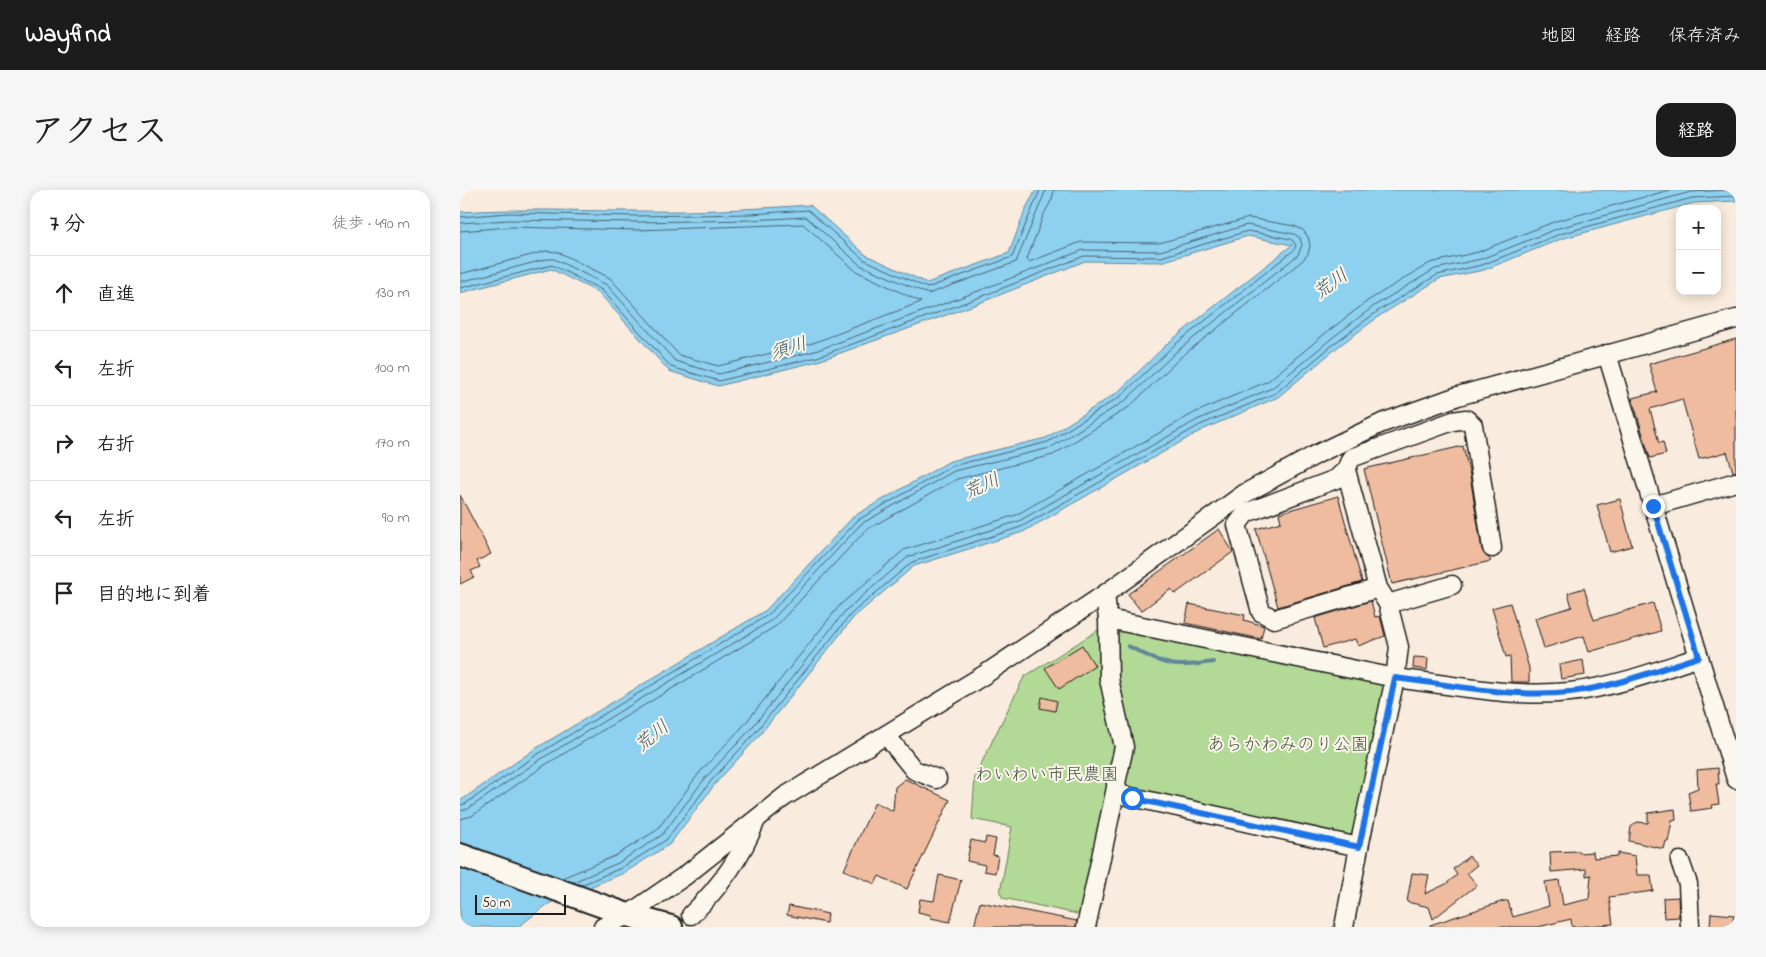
<!DOCTYPE html>
<html lang="ja">
<head>
<meta charset="utf-8">
<style>
	body { margin:0; font-family:"Indie Flower","Klee One",sans-serif; background:#f6f6f6; color:#222 }
	.controls { position:absolute; right:15px; top:15px; display:grid; overflow:hidden; border-radius:10px; box-shadow:0 2px 12px #0003 }
	.controls button { width:45px; height:45px; display:grid; place-items:center; padding:0; border:0; border-bottom:1px solid #e0e0e0; background:#fff; color:#222; font:25px sans-serif }
	.scale { position:absolute; left:15px; bottom:12px; width:91px; box-sizing:border-box; padding-left:5px; border:2px solid #1c1c1c; border-top:0; font-size:14px; line-height:18px; white-space:nowrap; color:#1c1c1c; -webkit-text-stroke:4px #fbf7ec; paint-order:stroke }
	.stop { position:absolute; width:15px; height:15px; margin:-11px; border:4px solid #1a73e8; border-radius:50%; background:#fff }
	.stop.end { background:#1a73e8; border-color:#fff; box-shadow:0 1px 5px #0008 }
	.list { margin:0; padding:0; list-style:none }
	h2 { display:flex; justify-content:space-between; align-items:center; height:65px; margin:0; padding:0 20px; font-size:21px }
	h2 small { font-size:16px; font-weight:400; color:#767676 }
	.list li { display:grid; grid-template-columns:32px 1fr auto; gap:15px; align-items:center; box-sizing:border-box; height:75px; padding:0 20px; border-top:1px solid #e0e0e0 }
	.list b { display:block; font-size:19px; white-space:nowrap }
	.list em { font-size:16px; font-style:normal; color:#767676 }
	.icon { flex:none; width:28px; height:28px; fill:none; stroke:currentColor; stroke-width:2; stroke-linecap:round; stroke-linejoin:round }
	.map { position:relative; flex:none; width:1276px; height:737px; overflow:hidden; border-radius:15px }
	header { display:flex; align-items:center; gap:30px; box-sizing:border-box; height:70px; padding:0 25px; background:#1c1c1c; color:#fff }
	header strong { font-size:24px }
	nav { display:flex; gap:28px; margin-inline-start:auto; font-size:18px }
	.intro { display:flex; align-items:center; justify-content:space-between; box-sizing:border-box; height:120px; padding:0 30px }
	h1 { margin:0; font-size:35px }
	.button { padding:12px 22px; border-radius:15px; background:#1c1c1c; color:#fff; font-size:18px; font-weight:700 }
	main { display:flex; gap:30px; padding:0 30px }
	aside { flex:1; background:#fff; border-radius:15px; box-shadow:0 2px 12px #0003 }
	.map>svg:first-child { display:block }
	.green { fill:#b2d995; stroke:#677a58 }
	.water { fill:#8ed0f0; stroke:#60889b }
	.lines { fill:none; stroke-linecap:round; stroke-linejoin:round }
	.shore { stroke:#4a6471; stroke-width:1 }
	.stream { stroke:#60889b; stroke-width:4 }
	.building { fill:#efbca0; stroke:#1c1c1c }
	.minor-casing { stroke:#1c1c1c; stroke-width:21 }
	.major-casing { stroke:#1c1c1c; stroke-width:26 }
	.minor { stroke:#fbf7ec; stroke-width:18 }
	.major { stroke:#fbf7ec; stroke-width:22 }
	.route { stroke:#1a73e8; stroke-width:6 }
	.labels { text-anchor:middle; stroke-width:4; stroke-linejoin:round; paint-order:stroke }
	.park-label { font-size:18px; fill:#495540; stroke:#fbf7ec }
	.water-label { font-size:19px; font-style:italic; fill:#445b66; stroke:#fbf7ec }
</style>
</head>
<body>
<header>
<strong>Wayfind</strong>
<nav><a>地図</a><a>経路</a><a>保存済み</a></nav>
</header>
<div class="intro"><h1>アクセス</h1><a class="button">経路</a></div>
<main>
<aside>
<h2>7 分<small>徒歩 · 490 m</small></h2>
<ul class="list">
<li><svg class="icon" aria-label="ahead" viewBox="0 0 24 24"><path d="M12 20V5M6 11l6-6 6 6"/></svg><div><b>直進</b></div><em>130 m</em></li>
<li><svg class="icon" aria-label="left" viewBox="0 0 24 24"><path d="M17 20v-9H6M10 6l-5 5 5 5"/></svg><div><b>左折</b></div><em>100 m</em></li>
<li><svg class="icon" aria-label="right" viewBox="0 0 24 24"><path d="M7 20v-9h11M14 6l5 5-5 5"/></svg><div><b>右折</b></div><em>170 m</em></li>
<li><svg class="icon" aria-label="left" viewBox="0 0 24 24"><path d="M17 20v-9H6M10 6l-5 5 5 5"/></svg><div><b>左折</b></div><em>90 m</em></li>
<li><svg class="icon" aria-label="arrive" viewBox="0 0 24 24"><path d="M6 21V4h12l-3 4 3 4H6"/></svg><div><b>目的地に到着</b></div></li>
</ul>
</aside>
<div class="map">
<svg width="1276" height="737" viewBox="0 0 1276 737">
	<rect width="100%" height="100%" fill="#f9ebdd"/>
	<filter id="ink" filterUnits="userSpaceOnUse"><feTurbulence type="fractalNoise" baseFrequency=".02" numOctaves="2"/><feDisplacementMap in="SourceGraphic" scale="10" xChannelSelector="R" yChannelSelector="G"/><feConvolveMatrix kernelMatrix="1 2 1 2 8 2 1 2 1" color-interpolation-filters="sRGB"/></filter>
	<g filter="url(#ink)">
		<g class="green">
			<path d="M 651,433 L 932,490 L 897,653 L 661,601 Z"/>
			<path d="M 640,439 L 659,556 L 622,725 L 543,708 L 540,703 L 552,637 L 512,629 L 515,586 L 564,487 Z"/>
		</g>
		<path class="water" d="M 576,0 L 1276,0 L 1276,11 L 1234,13 L 1101,49 L 1024,80 L 979,89 L 921,125 L 879,156 L 818,207 L 742,240 L 563,342 L 454,376 L 394,427 L 298,547 L 255,594 L 210,654 L 164,683 L 88,714 L 58,737 L 0,737 L 0,611 L 75,559 L 306,420 L 394,326 L 490,271 L 586,248 L 658,202 L 708,153 L 832,55 L 788,46 L 701,72 L 625,71 L 517,114 L 358,171 L 258,196 L 209,181 L 139,103 L 91,79 L 0,103 L 0,22 C 59,18 116,21 175,21 C 234,22 292,19 350,15 L 406,65 L 467,93 L 549,63 L 566,18 Z"/>
		<g class="lines">
			<g class="shore">
				<path d="M 0,27 L 48,23 L 176,26 L 291,24 L 348,20 L 403,69 L 467,98 L 552,67 L 580,0"/>
				<path d="M 0,33 L 49,30 L 177,32 L 291,30 L 346,27 L 400,75 L 468,104 L 556,72 L 586,0"/>
				<path d="M 0,41 L 49,37 L 177,40 L 343,34 L 396,81 L 461,112 L 353,153 L 258,176 L 219,165 L 150,88 L 98,62 L 86,61 L 0,84"/>
				<path d="M 0,92 L 87,69 L 94,69 L 147,95 L 215,171 L 259,184 L 355,161 L 513,103 L 623,60 L 700,61 L 787,35 L 834,44 L 840,48 L 842,55 L 838,65 L 716,162 L 665,211 L 590,258 L 494,281 L 401,334 L 312,430 L 81,569 L 8,619 L 0,621"/>
				<path d="M 0,98 L 92,75 L 142,100 L 211,177 L 259,191 L 357,167 L 515,109 L 624,66 L 701,67 L 788,41 L 831,49 L 836,55 L 834,60 L 712,157 L 661,206 L 588,252 L 492,276 L 398,330 L 308,425 L 78,564 L 5,614 L 0,615"/>
				<path d="M 0,629 L 12,626 L 85,575 L 316,436 L 406,340 L 497,289 L 593,265 L 669,217 L 721,167 L 842,71 L 848,64 L 850,56 L 848,47 L 843,40 L 834,36 L 789,28 L 699,53 L 621,52 L 569,72 L 567,69 L 583,26 L 592,9 L 594,0"/>
				<path d="M 102,688 L 155,666 L 197,640 L 240,582 L 284,535 L 380,415 L 444,360 L 556,325 L 734,223 L 808,191 L 867,142 L 909,110 L 970,73 L 1018,62 L 1096,31 L 1210,0"/>
				<path d="M 113,692 L 158,673 L 202,645 L 246,587 L 290,540 L 386,420 L 448,367 L 559,331 L 737,230 L 812,198 L 872,148 L 914,116 L 975,79 L 1021,69 L 1099,38 L 1231,2 L 1268,0"/>
				<path d="M 121,695 L 161,678 L 206,650 L 251,591 L 294,544 L 391,424 L 452,372 L 561,337 L 740,235 L 816,203 L 876,152 L 918,121 L 977,85 L 1022,75 L 1100,44 L 1232,8 L 1276,6"/>
			</g>
			<path class="stream" d="M 668,456 C 706,475 709,479 753,472"/>
		</g>
		<g class="building">
			<path d="M 1276,149 L 1276,282 L 1273,282 L 1267,262 L 1239,269 L 1222,209 L 1190,219 L 1199,253 L 1203,252 L 1206,264 L 1190,268 L 1172,208 L 1197,202 L 1189,174 Z"/>
			<path d="M 1003,256 L 1010,286 L 1022,360 L 1031,371 L 932,394 L 904,279 Z"/>
			<path d="M 0,305 L 31,364 L 17,371 L 20,377 L 11,381 L 14,387 L 0,394 Z"/>
			<path d="M 878,306 L 902,392 L 818,417 L 796,339 L 821,332 L 819,323 Z"/>
			<path d="M 1160,309 L 1172,356 L 1150,362 L 1137,315 Z"/>
			<path d="M 759,339 L 773,362 L 715,404 L 711,399 L 681,421 L 668,404 Z"/>
			<path d="M 1124,398 L 1134,430 L 1193,413 L 1201,441 L 1129,462 L 1124,446 L 1084,458 L 1075,428 L 1112,417 L 1108,403 Z"/>
			<path d="M 911,411 L 915,427 L 920,426 L 925,446 L 898,456 L 895,449 L 863,458 L 855,428 Z"/>
			<path d="M 1050,413 L 1069,478 L 1069,492 L 1051,492 L 1050,466 L 1046,467 L 1032,418 Z"/>
			<path d="M 729,414 L 785,425 L 784,430 L 804,436 L 801,449 L 725,433 Z"/>
			<path d="M 622,455 L 635,476 L 599,499 L 585,478 Z"/>
			<path d="M 954,467 L 968,468 L 967,480 L 953,478 Z"/>
			<path d="M 1123,470 L 1125,485 L 1101,489 L 1099,475 Z"/>
			<path d="M 582,507 L 597,511 L 595,521 L 580,518 Z"/>
			<path d="M 1258,578 L 1259,594 L 1256,594 L 1259,614 L 1252,615 L 1253,618 L 1231,621 L 1228,602 L 1238,598 L 1237,580 Z"/>
			<path d="M 445,589 L 490,610 L 447,699 L 419,686 L 415,694 L 384,680 L 415,612 L 433,621 L 435,597 Z"/>
			<path d="M 1215,619 L 1216,630 L 1212,631 L 1208,652 L 1206,651 L 1204,659 L 1169,651 L 1171,637 L 1177,632 L 1188,633 L 1188,623 Z"/>
			<path d="M 526,647 L 536,649 L 533,665 L 538,666 L 535,683 L 524,681 L 525,675 L 507,671 L 511,650 L 525,653 Z"/>
			<path d="M 1119,661 L 1119,663 L 1133,662 L 1134,668 L 1158,666 L 1158,663 L 1175,666 L 1177,685 L 1191,685 L 1193,701 L 1149,707 L 1153,734 L 1112,737 L 1111,729 L 1078,737 L 970,737 L 970,735 L 1044,711 L 1048,711 L 1053,727 L 1089,716 L 1085,692 L 1099,690 L 1103,715 L 1129,709 L 1131,685 L 1126,686 L 1126,679 L 1091,682 L 1090,662 Z"/>
			<path d="M 1009,666 L 1017,675 L 1007,683 L 1017,695 L 973,729 L 969,717 L 947,712 L 952,683 L 969,685 L 965,704 L 986,694 L 997,685 L 993,679 Z"/>
			<path d="M 479,685 L 501,690 L 490,732 L 471,728 L 471,725 L 458,722 L 460,709 L 474,711 Z"/>
			<path d="M 1218,707 L 1219,727 L 1204,728 L 1203,708 Z"/>
			<path d="M 520,712 L 617,731 L 616,737 L 514,737 Z"/>
			<path d="M 329,716 L 368,724 L 366,733 L 327,725 Z"/>
			<path d="M 1251,723 L 1274,725 L 1272,737 L 1250,737 Z"/>
		</g>
		<g class="lines">
			<g class="minor-casing">
				<g id="minor">
					<path d="M 1147,164 L 1276,589"/>
					<path d="M 886,280 L 918,398 L 928,414 L 939,457 L 935,488 C 993,495 1052,508 1110,502 C 1155,497 1197,481 1239,467"/>
					<path d="M 1193,316 L 1276,292"/>
					<path d="M 918,398 L 814,429 L 801,422 L 777,335 L 786,323 L 876,289 L 886,280 L 891,268 L 993,231 L 1006,229 L 1013,235 L 1032,358"/>
					<path d="M 645,404 L 648,429 L 935,488 L 899,657 L 884,737"/>
					<path d="M 928,414 L 992,395"/>
					<path d="M 648,429 L 649,489 L 664,557 L 656,593 L 658,604 L 899,657"/>
					<path d="M 426,545 L 454,580 L 477,589"/>
					<path d="M 1220,671 L 1228,694 L 1230,737"/>
					<path d="M 231,725 C 259,698 282,666 296,630"/>
					<path d="M 143,737 L 168,725 L 226,685 L 324,607 L 524,485 L 645,404 L 784,304 L 857,264 L 922,233 L 998,206 L 1276,129"/>
					<path d="M 626,737 L 656,598"/>
				</g>
			</g>
			<g class="major-casing">
				<path id="major" d="M 0,665 L 168,725 L 211,737"/>
			</g>
			<use href="#minor" class="minor"/>
			<use href="#major" class="major"/>
		</g>
	</g>
	<g class="lines" filter="url(#ink)">
		<path class="route" d="M 672,608 L 899,657 L 935,488 C 993,495 1052,508 1110,502 C 1154,497 1197,480 1239,467 L 1193,316"/>
	</g>
	<g class="labels">
		<g class="park-label">
			<text x="828" y="560">あらかわみのり公園</text>
			<text x="587" y="590">わいわい市民農園</text>
		</g>
		<g class="water-label">
			<text transform="translate(870 93) rotate(-36)" y="7">荒川</text>
			<text transform="translate(328 157) rotate(-17)" y="7">須川</text>
			<text transform="translate(521 295) rotate(-24)" y="7">荒川</text>
			<text transform="translate(191 545) rotate(-39)" y="7">荒川</text>
		</g>
	</g>
</svg>
<div class="controls">
<button>+</button>
<button>−</button>
</div>
<div class="scale">50 m</div>
<div class="stop" style="left:672px;top:608px"></div>
<div class="stop end" style="left:1193px;top:316px"></div>
</div>
</main>
</body>
</html>
